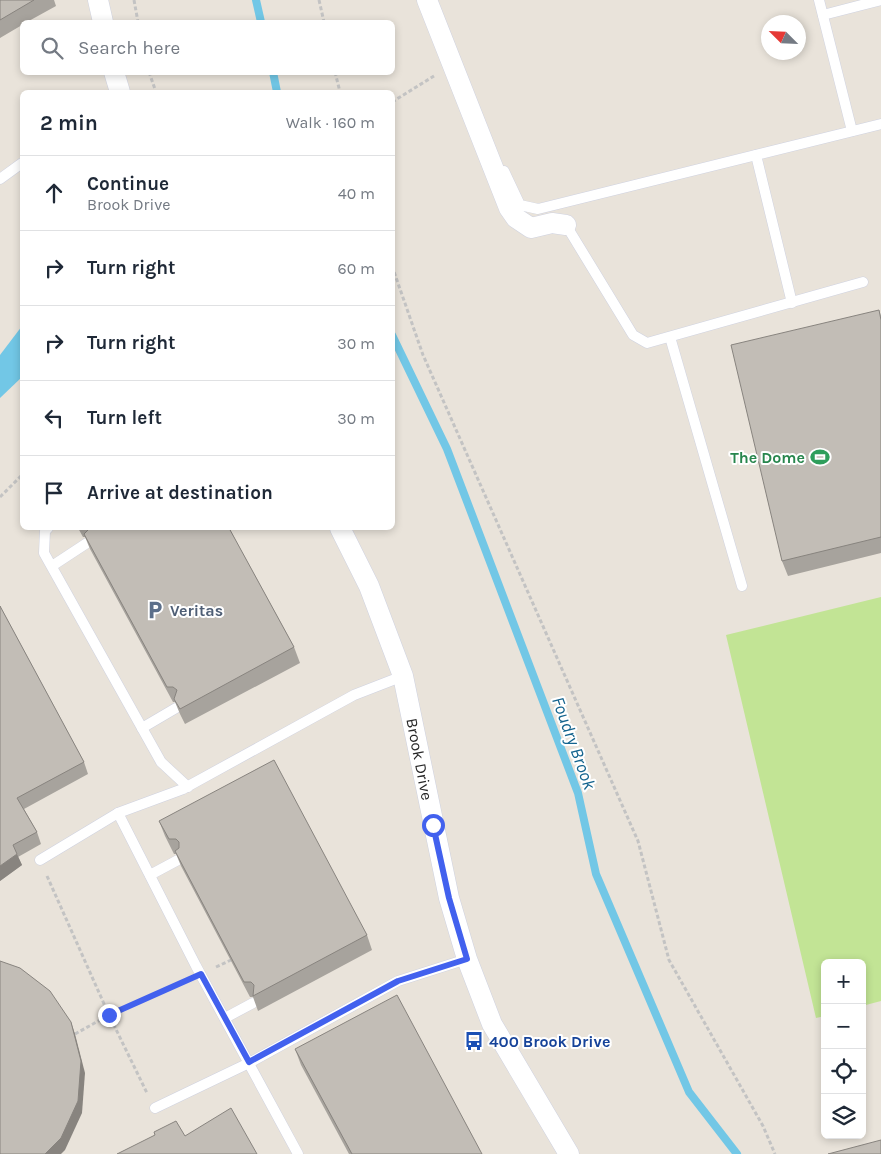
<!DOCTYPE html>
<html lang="en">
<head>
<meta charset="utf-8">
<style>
	body { margin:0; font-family:Karla,sans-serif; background:#f6f6f7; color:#1f2937 }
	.controls { position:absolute; right:15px; bottom:15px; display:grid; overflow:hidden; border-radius:8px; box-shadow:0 2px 8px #0003 }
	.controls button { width:45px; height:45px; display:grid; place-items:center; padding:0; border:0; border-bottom:1px solid #e0e1e3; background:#fff; color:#1f2937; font:25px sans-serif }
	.compass { position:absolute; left:761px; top:15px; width:45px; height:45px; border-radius:50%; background:#fff; box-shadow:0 2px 8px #0003; rotate:294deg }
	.stop { position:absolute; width:15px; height:15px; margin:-11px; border:4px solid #4261ee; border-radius:50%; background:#fff }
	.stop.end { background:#4261ee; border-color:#fff; box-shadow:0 1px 5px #0008 }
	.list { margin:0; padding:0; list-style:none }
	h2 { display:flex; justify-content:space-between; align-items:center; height:65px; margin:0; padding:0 20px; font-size:21px }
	h2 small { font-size:16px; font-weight:400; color:#747a83 }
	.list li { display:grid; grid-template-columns:32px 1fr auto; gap:15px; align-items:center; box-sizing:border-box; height:75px; padding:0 20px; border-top:1px solid #e0e1e3 }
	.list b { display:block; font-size:19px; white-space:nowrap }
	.list p { margin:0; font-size:16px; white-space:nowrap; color:#747a83 }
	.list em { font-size:16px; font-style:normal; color:#747a83 }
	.icon { flex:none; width:28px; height:28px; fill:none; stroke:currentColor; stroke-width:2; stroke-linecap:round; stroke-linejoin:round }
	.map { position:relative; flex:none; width:881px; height:1154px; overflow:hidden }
	.search { position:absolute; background:#fff; box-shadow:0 2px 8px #0003; left:20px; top:20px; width:375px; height:55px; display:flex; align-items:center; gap:12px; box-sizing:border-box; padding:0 18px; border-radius:8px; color:#747a83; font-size:19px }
	.panel { position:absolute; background:#fff; box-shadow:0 2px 8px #0003; left:20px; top:90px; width:375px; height:440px; border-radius:8px }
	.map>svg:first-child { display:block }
	.pitch { fill:#c2e495 }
	.water { fill:#72c7e6 }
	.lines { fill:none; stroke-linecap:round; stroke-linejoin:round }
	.stream { stroke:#72c7e6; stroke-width:8 }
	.lane-casing { stroke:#cfd2e0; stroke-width:11 }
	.street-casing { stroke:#cfd2e0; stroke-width:21 }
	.path { stroke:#c3c3c3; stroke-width:3; stroke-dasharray:4 2.5; stroke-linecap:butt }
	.lane { stroke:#fff; stroke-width:10 }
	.street { stroke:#fff; stroke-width:20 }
	.wall { fill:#a7a39d }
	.shaded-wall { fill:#88847f }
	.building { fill:#c2bdb6; stroke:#88847f }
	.route { stroke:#4261ee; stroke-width:6 }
	.labels { text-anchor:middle; stroke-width:4; stroke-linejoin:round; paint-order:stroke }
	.leisure-label { font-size:16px; font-weight:bold; fill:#27864d; stroke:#fff; text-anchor:end }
	.service-label { font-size:16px; font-weight:bold; fill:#4e5e75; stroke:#fff; text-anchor:start }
	.street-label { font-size:16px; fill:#282828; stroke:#fff }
	.transit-label { font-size:16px; font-weight:bold; fill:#164399; stroke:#fff; text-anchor:start }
	.water-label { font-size:18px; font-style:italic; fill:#15648e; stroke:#fff }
</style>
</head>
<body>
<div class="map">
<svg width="881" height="1154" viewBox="0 0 881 1154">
	<rect width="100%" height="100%" fill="#e9e3da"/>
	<path class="pitch" d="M 881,597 L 881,1001 L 862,1006 L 862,963 L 825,963 L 825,1016 L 816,1018 L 726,635 Z"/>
	<path class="water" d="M 22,326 L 22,377 L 0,398 L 0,355 Z"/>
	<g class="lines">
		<g class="stream">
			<path d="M 256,0 L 261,22"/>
			<path d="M 273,72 L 277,92"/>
			<path d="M 392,335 L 447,449 L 578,793 L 596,874 L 689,1092 L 737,1154"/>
		</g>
		<g class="lane-casing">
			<g id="lane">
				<path d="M 819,0 L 852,131"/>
				<path d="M 823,15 L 881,0"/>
				<path d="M 756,155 L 792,303"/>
				<path d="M 504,171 L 520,205 L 538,209 L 881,124"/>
				<path d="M 0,179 L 22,163"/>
				<path d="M 566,225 L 633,335 L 647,343 L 863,282"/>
				<path d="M 670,337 L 742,586"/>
				<path d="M 48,528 L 45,531 L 44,553 L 161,762 L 188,787"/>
				<path d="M 52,566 L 87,543"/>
				<path d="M 142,728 L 176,708"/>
				<path d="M 118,813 L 196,966 L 298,1154"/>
				<path d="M 40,860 L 118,813 L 183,789 L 354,695 L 403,676"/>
				<path d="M 150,875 L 178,860"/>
				<path d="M 225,1018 L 253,1003"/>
				<path d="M 155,1108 L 249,1063 L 398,981 L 467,959"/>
			</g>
		</g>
		<g class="street-casing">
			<g id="street">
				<path d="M 98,0 L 103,22"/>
				<path d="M 427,0 L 509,208 L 516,218 L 531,228 L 552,223 L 566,225"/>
				<path d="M 114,72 L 120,92"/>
				<path d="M 340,528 L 369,586 L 403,676 L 449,898 L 467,959 L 492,1024 L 569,1154"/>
			</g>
		</g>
		<g class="path">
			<path d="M 134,0 L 138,22"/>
			<path d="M 319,0 L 324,22"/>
			<path d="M 149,72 L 156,92"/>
			<path d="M 335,72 L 340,92"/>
			<path d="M 392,102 L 434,76"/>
			<path d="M 392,266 L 423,355 L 638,841 L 669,960 L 763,1126 L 775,1154"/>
			<path d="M 0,497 L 22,475"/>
			<path d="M 47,876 L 109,1015 L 147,1093"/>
			<path d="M 216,967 L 231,960"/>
			<path d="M 75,1034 L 109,1015 L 185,982"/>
		</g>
		<use href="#lane" class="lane"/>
		<use href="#street" class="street"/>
	</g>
	<g class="wall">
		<path d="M 0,0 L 54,0 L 56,6 L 27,22 L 22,22 L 22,25 L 0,38 Z"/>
		<path d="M 879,310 L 881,316 L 881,553 L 788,576 L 782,561 Z"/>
		<path d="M 78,528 L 229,528 L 294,647 L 300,663 L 185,724 L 180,714 L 175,702 L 173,702 L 90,549 L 85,537 L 83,537 Z"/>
		<path d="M 0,606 L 84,762 L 88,774 L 24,809 L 37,832 L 41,844 L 18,857 L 22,865 L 0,881 Z"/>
		<path d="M 159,821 L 367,935 L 372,950 L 258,1011 L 253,997 L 250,997 L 181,866 L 176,854 L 174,854 L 165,836 Z"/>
		<path d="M 295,1049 L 482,1154 L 349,1154 L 301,1065 Z"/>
	</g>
	<g class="shaded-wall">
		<path d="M 17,854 L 22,865 L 0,881 L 0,866 Z"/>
		<path d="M 71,1022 L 75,1034 L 85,1073 L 82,1113 L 65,1150 L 61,1154 L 45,1154 Z"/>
	</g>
	<g class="building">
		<path d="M 0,0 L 34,0 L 0,20 Z"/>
		<path d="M 879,310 L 881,320 L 881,537 L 782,561 L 731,345 Z"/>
		<path d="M 88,528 L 229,528 L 294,647 L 180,709 L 174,699 L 177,690 L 173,687 L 167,687 L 84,534 L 88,530 Z"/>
		<path d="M 0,606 L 84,762 L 17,798 L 37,832 L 13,845 L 17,854 L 0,866 Z"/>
		<path d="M 274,760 L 367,935 L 253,996 L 254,985 L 251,982 L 244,982 L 175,851 L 179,848 L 179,842 L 176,839 L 169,839 L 159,821 Z"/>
		<path d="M 0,961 L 20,968 L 50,991 L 71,1022 L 81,1061 L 78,1101 L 61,1138 L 45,1154 L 0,1154 Z"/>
		<path d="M 397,995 L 482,1154 L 352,1154 L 295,1049 Z"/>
		<path d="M 231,1108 L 257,1154 L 117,1154 L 155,1135 L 154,1132 L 176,1121 L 185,1136 Z"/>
		<path d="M 881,1140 L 881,1154 L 828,1154 Z"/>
	</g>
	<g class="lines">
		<path class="route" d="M 109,1015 L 201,974 L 249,1062 L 398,981 L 467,959 L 449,898 L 433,825"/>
	</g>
	<defs>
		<g id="stadium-bare" transform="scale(1.5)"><path d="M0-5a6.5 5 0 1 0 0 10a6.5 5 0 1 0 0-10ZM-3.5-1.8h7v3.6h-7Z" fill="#2e9e5b" stroke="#fff" stroke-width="2.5" paint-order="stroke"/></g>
		<g id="parking-bare" transform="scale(1.5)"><path d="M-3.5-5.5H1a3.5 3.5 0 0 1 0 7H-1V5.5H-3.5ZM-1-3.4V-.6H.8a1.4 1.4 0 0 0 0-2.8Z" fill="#5c6f8a" stroke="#fff" stroke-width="2.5" paint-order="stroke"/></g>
		<g id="bus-bare" transform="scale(1.5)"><path d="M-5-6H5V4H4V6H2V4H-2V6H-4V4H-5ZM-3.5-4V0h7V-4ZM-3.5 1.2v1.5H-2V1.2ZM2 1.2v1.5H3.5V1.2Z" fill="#1a4fb4" stroke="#fff" stroke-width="2.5" paint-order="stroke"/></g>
	</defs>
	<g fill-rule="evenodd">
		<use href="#stadium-bare" x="820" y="457"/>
		<use href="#parking-bare" x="155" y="610"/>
		<use href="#bus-bare" x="474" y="1041"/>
	</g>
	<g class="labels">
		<g class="leisure-label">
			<text x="805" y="463">The Dome</text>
		</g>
		<g class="service-label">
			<text x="170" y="616">Veritas</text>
		</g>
		<g class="street-label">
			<text transform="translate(420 759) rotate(79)" y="6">Brook Drive</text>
		</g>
		<g class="transit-label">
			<text x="489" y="1047">400 Brook Drive</text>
		</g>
		<g class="water-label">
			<text transform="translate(574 743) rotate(70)" y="6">Foudry Brook</text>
		</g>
	</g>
</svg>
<div class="controls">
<button>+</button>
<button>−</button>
<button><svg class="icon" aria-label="locate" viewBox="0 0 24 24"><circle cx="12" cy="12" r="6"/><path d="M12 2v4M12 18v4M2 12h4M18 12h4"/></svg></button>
<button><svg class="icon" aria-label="layers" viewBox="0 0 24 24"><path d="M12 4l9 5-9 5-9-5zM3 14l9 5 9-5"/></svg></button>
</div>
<svg class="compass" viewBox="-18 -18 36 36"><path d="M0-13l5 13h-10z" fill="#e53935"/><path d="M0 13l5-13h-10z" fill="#747a83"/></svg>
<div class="stop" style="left:433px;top:825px"></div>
<div class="stop end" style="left:109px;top:1015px"></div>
<div class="search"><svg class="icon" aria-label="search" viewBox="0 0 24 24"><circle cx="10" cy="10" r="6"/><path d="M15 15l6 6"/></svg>Search here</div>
<section class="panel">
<h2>2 min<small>Walk · 160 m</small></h2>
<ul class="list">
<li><svg class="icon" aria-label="ahead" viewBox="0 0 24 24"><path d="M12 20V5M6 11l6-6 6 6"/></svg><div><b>Continue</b><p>Brook Drive</p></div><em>40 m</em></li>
<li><svg class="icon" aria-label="right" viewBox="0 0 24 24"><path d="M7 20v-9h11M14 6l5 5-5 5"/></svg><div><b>Turn right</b></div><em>60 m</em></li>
<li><svg class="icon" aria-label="right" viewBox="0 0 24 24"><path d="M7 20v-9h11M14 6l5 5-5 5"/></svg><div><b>Turn right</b></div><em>30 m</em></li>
<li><svg class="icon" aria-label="left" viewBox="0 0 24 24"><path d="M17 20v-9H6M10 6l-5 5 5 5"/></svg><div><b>Turn left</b></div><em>30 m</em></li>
<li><svg class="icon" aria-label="arrive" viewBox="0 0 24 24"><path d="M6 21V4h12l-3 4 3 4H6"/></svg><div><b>Arrive at destination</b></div></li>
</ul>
</section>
</div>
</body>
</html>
